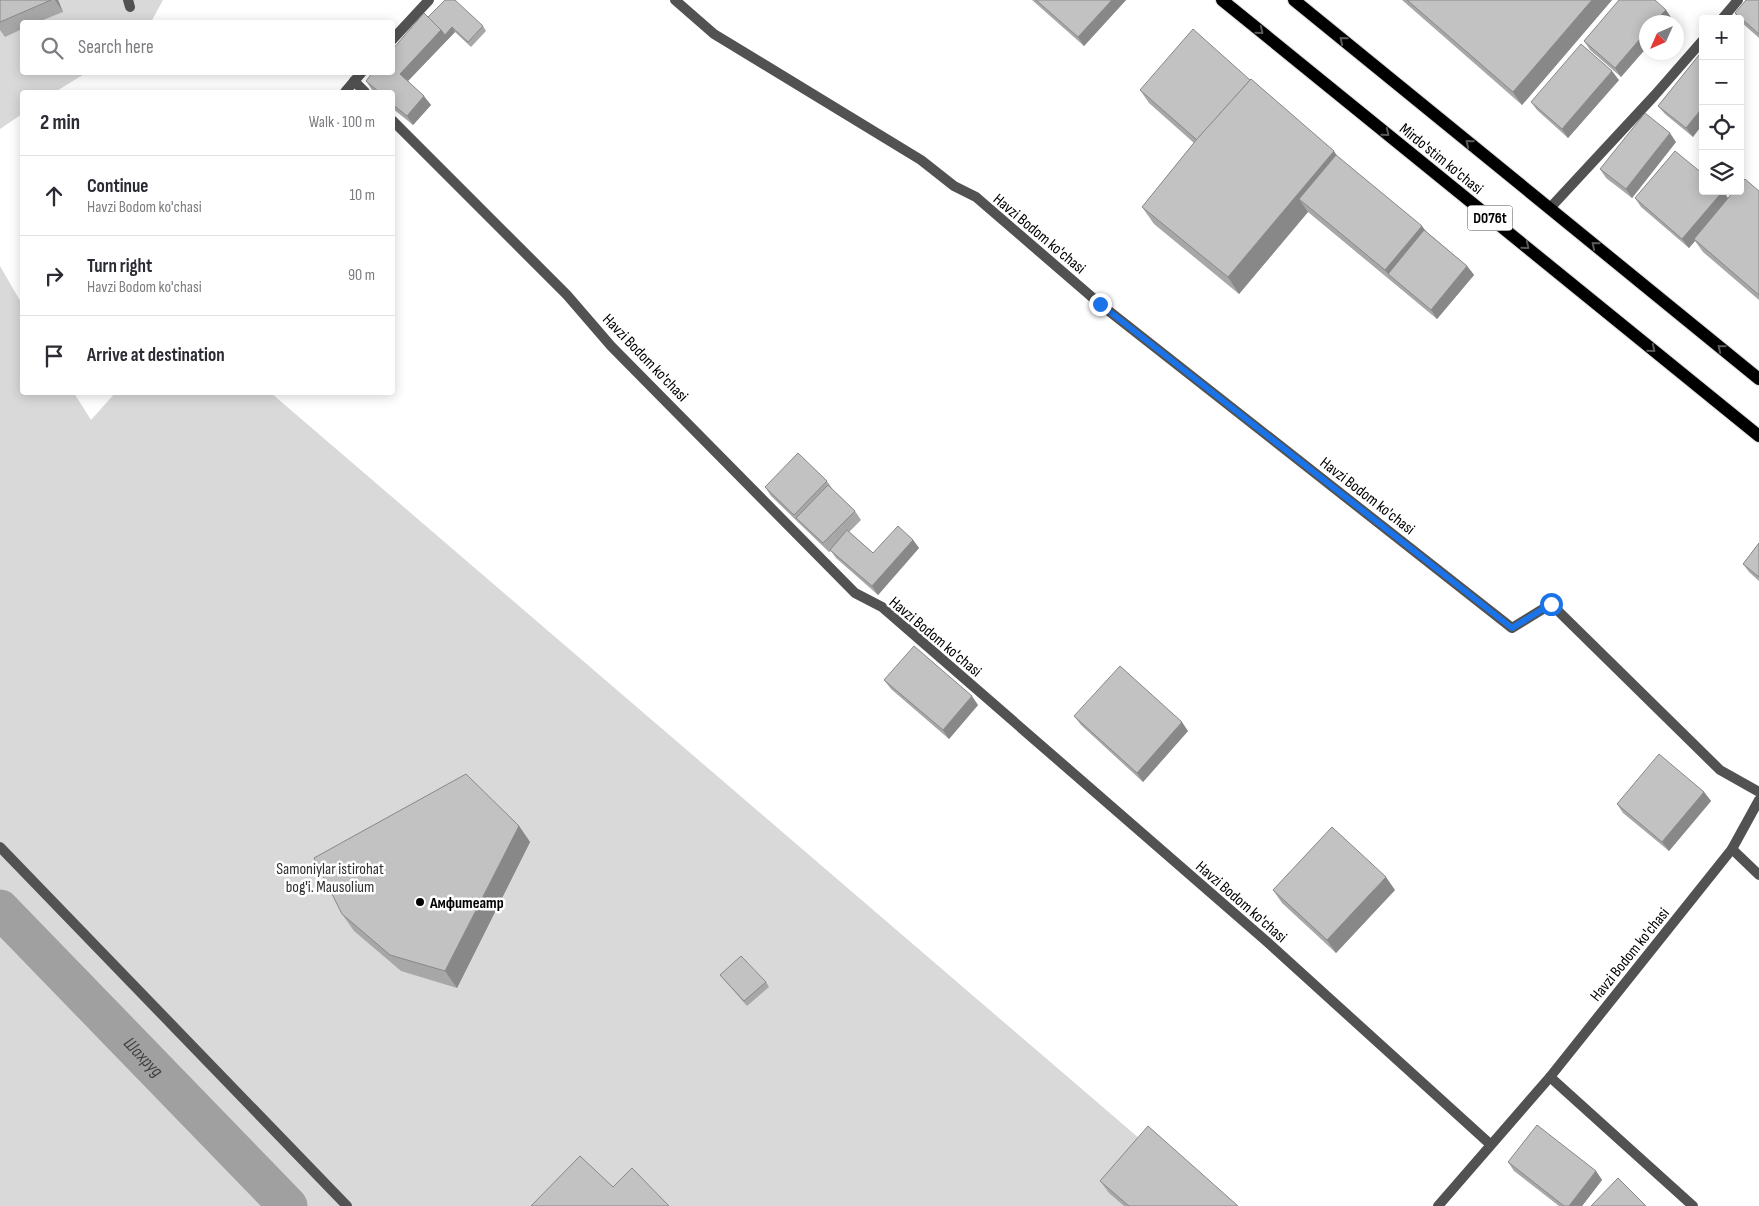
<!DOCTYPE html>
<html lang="en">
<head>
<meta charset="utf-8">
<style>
	body { margin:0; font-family:"Sofia Sans Condensed",sans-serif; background:#f7f7f7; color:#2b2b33 }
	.controls { position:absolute; right:15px; top:15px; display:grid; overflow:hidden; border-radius:5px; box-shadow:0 2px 12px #0003 }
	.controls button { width:45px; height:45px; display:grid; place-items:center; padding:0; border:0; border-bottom:1px solid #e1e1e2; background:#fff; color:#2b2b33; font:25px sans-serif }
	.compass { position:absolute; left:1639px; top:15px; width:45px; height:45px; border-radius:50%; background:#fff; box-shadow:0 2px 12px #0003; rotate:225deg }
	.stop { position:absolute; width:15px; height:15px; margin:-11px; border:4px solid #1a73e8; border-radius:50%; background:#fff }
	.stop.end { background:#1a73e8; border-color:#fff; box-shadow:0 1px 5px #0008 }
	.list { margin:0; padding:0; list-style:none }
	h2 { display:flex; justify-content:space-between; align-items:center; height:65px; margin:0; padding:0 20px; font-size:21px }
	h2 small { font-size:16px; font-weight:400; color:#7c7c81 }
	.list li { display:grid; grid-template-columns:32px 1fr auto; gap:15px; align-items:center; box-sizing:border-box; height:80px; padding:0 20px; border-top:1px solid #e1e1e2 }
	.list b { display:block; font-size:19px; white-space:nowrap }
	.list p { margin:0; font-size:16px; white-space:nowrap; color:#7c7c81 }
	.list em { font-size:16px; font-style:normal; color:#7c7c81 }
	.icon { flex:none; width:28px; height:28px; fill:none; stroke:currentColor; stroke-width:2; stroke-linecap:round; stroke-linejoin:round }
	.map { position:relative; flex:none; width:1759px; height:1206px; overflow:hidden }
	.search { position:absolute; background:#fff; box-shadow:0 2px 12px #0003; left:20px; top:20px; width:375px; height:55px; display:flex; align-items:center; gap:12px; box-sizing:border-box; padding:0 18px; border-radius:5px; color:#7c7c81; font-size:19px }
	.panel { position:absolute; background:#fff; box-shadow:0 2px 12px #0003; left:20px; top:90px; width:375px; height:305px; border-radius:5px }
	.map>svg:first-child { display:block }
	.green { fill:#d9d9d9 }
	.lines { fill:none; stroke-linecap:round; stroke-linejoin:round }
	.canal { stroke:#a0a0a0; stroke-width:39 }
	.primary-casing { stroke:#dbdbdb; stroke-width:14 }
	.lane { stroke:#525252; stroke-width:10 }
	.street { stroke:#525252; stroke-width:10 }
	.primary { stroke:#000; stroke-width:12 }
	.wall { fill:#a7a7a7 }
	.shaded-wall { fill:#888 }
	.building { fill:#c2c2c2; stroke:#888 }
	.oneway { stroke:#595959 }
	.route { stroke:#1a73e8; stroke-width:6 }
	.poi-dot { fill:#000; stroke:#fff; stroke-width:2 }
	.labels { text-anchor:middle; stroke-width:5; stroke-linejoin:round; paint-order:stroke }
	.shield { fill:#fff; stroke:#4c4c4c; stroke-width:1 }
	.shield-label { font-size:15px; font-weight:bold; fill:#000 }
	.street-label { font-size:16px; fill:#000; stroke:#fff }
	.park-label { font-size:16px; fill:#303030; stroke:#fff }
	.poi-label { font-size:16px; font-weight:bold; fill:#000; stroke:#fff; text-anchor:start }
	.water-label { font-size:18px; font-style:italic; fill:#414141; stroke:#fff }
</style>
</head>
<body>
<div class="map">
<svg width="1759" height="1206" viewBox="0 0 1759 1206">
	<rect width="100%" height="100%" fill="#fff"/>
	<g class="green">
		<path d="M 0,0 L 163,0 L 151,22 L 22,22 L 22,72 L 86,73 L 55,92 L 22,92 L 22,114 L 0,129 Z"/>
		<path d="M 0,266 L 22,304 L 22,392 L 74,393 L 91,420 L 115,393 L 271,393 L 1218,1206 L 0,1206 Z"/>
	</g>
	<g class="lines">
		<path class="canal" id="s1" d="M 0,909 L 288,1206"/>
		<g class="primary-casing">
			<g id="primary">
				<path d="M 1222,0 L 1759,436"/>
				<path d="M 1294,0 L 1759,379"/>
			</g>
		</g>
		<path class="lane" d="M 128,0 L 130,7"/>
		<g class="street">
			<path d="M 675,0 L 714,34 L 921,160 L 954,186 L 976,197 L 1100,304 L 1512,628 L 1551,604 L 1720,770 L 1759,792"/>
			<path d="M 1722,19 L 1738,0"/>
			<path d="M 392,40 L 429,0"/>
			<path d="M 354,81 L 365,92"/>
			<path d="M 345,92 L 362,72"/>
			<path d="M 392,120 L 567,295 L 611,346 L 855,593 L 882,607 L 1265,940 L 1490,1144"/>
			<path d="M 1550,208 L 1654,96 L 1703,40"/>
			<path d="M 0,847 L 347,1206"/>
			<path d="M 1732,849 L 1759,875"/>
			<path d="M 1550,1077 L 1693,1206"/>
			<path d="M 1438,1206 L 1550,1077 L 1732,849 L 1759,800"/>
		</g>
		<use href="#primary" class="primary"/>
	</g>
	<g class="wall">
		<path d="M 0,0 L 58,0 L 63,12 L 38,22 L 22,22 L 22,29 L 5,37 L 0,30 Z"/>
		<path d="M 1032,0 L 1126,0 L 1084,46 Z"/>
		<path d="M 1402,0 L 1612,0 L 1522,105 Z"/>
		<path d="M 1759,0 L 1759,38 L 1741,22 L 1740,19 L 1738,19 L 1735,13 Z"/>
		<path d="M 1666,10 L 1672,19 L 1621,77 L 1590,50 L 1584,41 Z"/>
		<path d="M 428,17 L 483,26 L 486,31 L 471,47 L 455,32 L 408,81 L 431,105 L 413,125 L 392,108 L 392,92 L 375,92 L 372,90 L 366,81 Z"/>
		<path d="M 1703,50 L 1693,137 L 1665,114 L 1658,106 Z"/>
		<path d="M 1619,80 L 1568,138 L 1537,110 L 1531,102 Z"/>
		<path d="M 1140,90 L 1336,155 L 1467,266 L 1474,275 L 1437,319 L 1308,212 L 1239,294 L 1154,224 L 1142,207 L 1194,143 L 1149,103 Z"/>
		<path d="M 1676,142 L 1632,198 L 1606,178 L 1600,169 Z"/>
		<path d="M 1723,191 L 1728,198 L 1759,191 L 1759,300 L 1703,252 L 1695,241 L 1689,248 L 1641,207 L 1635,198 Z"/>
		<path d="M 827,481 L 833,490 L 855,511 L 861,520 L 849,532 L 873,553 L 913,540 L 919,548 L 878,595 L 836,558 L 831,551 L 829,552 L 771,496 L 765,487 Z"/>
		<path d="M 1759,543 L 1759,581 L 1749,572 L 1743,564 Z"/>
		<path d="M 884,680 L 978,705 L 949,739 L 891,689 Z"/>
		<path d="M 1074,716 L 1188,731 L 1143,782 L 1081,725 Z"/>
		<path d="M 1704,792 L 1711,801 L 1669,851 L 1623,813 L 1617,804 Z"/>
		<path d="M 519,826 L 530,842 L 457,988 L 401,971 L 354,931 L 342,914 Z"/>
		<path d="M 1273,890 L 1395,890 L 1336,953 L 1282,903 Z"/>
		<path d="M 720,975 L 766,982 L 769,987 L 747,1006 Z"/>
		<path d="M 1508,1162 L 1596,1171 L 1602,1180 L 1582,1206 L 1559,1206 L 1514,1171 Z"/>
		<path d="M 1100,1181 L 1238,1206 L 1124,1206 L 1109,1193 Z"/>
	</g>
	<g class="shaded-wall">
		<path d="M 55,0 L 58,0 L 63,12 Z"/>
		<path d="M 1112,0 L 1126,0 L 1084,46 L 1078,37 Z"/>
		<path d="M 1592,0 L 1612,0 L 1522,105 L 1513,92 Z"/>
		<path d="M 1666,10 L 1672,19 L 1669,22 L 1654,22 Z"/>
		<path d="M 452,27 L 455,32 L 406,83 L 400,74 L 441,30 Z"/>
		<path d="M 1646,32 L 1646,48 L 1621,77 L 1615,68 Z"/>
		<path d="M 1612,71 L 1619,80 L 1568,138 L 1562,129 Z"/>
		<path d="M 424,96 L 431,105 L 413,125 L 407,116 Z"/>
		<path d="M 1703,107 L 1703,124 L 1693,137 L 1686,128 Z"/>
		<path d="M 1670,133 L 1676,142 L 1632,198 L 1626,189 Z"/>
		<path d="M 1334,151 L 1345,168 L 1299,199 L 1308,212 L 1239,294 L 1228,277 Z"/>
		<path d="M 1723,191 L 1729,200 L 1694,239 L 1695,241 L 1689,248 L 1682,239 Z"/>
		<path d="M 1422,226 L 1431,238 L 1388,274 L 1385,270 Z"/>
		<path d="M 1467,266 L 1474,275 L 1437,319 L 1431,310 Z"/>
		<path d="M 913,540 L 919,548 L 878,595 L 872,586 Z"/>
		<path d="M 972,696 L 978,705 L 949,739 L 943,730 Z"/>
		<path d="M 1182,722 L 1188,731 L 1143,782 L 1137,773 Z"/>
		<path d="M 1704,792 L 1711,801 L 1669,851 L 1662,842 Z"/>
		<path d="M 519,826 L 530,842 L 457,988 L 445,971 Z"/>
		<path d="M 1386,877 L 1395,890 L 1336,953 L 1327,940 Z"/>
		<path d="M 1596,1171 L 1602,1180 L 1582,1206 L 1569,1206 Z"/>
	</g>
	<g class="building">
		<path d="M 0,0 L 51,0 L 0,22 Z"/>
		<path d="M 445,0 L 455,0 L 483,26 L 468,42 L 452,27 L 445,35 L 441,30 L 428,17 Z"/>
		<path d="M 1036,0 L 1112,0 L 1078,37 Z"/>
		<path d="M 1407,0 L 1592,0 L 1513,92 Z"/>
		<path d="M 1619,0 L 1655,0 L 1666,10 L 1654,22 L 1646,22 L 1646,32 L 1615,68 L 1584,41 Z"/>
		<path d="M 1746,0 L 1759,0 L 1759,34 L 1735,13 Z"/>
		<path d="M 424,13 L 441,30 L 400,74 L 424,96 L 407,116 L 392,104 L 392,92 L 379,92 L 366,81 L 373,72 L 392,72 L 392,50 Z"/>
		<path d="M 1193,29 L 1250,80 L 1197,140 L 1140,90 Z"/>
		<path d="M 1581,44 L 1612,71 L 1562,129 L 1531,102 Z"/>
		<path d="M 1703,50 L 1703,107 L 1686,128 L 1658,106 Z"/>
		<path d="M 1251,79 L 1334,151 L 1228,277 L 1142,207 L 1197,139 Z"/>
		<path d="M 1645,113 L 1670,133 L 1626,189 L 1600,169 Z"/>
		<path d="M 1675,151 L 1703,174 L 1703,191 L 1723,191 L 1682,239 L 1635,198 Z"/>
		<path d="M 1336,155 L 1422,226 L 1385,270 L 1299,199 Z"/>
		<path d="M 1745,179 L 1759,191 L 1759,295 L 1694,239 L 1734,191 L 1740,191 L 1740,184 Z"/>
		<path d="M 1424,230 L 1467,266 L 1431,310 L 1388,274 Z"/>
		<path d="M 798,453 L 827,481 L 794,515 L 765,487 Z"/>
		<path d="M 828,485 L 855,511 L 823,543 L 796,518 Z"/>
		<path d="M 898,526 L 913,540 L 872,586 L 830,550 L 847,530 L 873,553 Z"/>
		<path d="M 1759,543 L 1759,577 L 1743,564 Z"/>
		<path d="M 914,646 L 972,696 L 943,730 L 884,680 Z"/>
		<path d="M 1120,666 L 1182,722 L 1137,773 L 1074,716 Z"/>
		<path d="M 1659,754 L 1704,792 L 1662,842 L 1617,804 Z"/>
		<path d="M 466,774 L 519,826 L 445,971 L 390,955 L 342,914 L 314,858 Z"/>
		<path d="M 1332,827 L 1386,877 L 1327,940 L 1273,890 Z"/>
		<path d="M 741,956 L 766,982 L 744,1001 L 720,975 Z"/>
		<path d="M 1537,1125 L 1596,1171 L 1569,1206 L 1564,1206 L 1508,1162 Z"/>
		<path d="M 1148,1126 L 1238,1206 L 1129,1206 L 1100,1181 Z"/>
		<path d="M 580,1156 L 613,1187 L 632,1168 L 669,1206 L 531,1206 Z"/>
		<path d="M 1618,1178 L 1646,1206 L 1591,1206 Z"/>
	</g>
	<defs><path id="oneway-chevron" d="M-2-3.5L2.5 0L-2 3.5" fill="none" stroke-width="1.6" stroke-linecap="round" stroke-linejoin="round" transform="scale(1.25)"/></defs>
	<g class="oneway">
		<use href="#oneway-chevron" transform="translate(1260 31) rotate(39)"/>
		<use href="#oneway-chevron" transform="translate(1343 40) rotate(-141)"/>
		<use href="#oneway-chevron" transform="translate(1386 133) rotate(39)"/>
		<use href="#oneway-chevron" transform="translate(1469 143) rotate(-141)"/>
		<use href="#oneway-chevron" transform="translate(1595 245) rotate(-141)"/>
		<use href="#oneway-chevron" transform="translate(1526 246) rotate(39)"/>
		<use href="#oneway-chevron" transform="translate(1721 348) rotate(-141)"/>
		<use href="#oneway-chevron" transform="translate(1652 349) rotate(39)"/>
	</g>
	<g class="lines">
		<path class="route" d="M 1100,304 L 1512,628 L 1551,604"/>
	</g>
	<circle class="poi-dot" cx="420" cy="902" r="5"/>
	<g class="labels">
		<rect class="shield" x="1467.5" y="205.5" width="45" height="25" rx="4"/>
		<g class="shield-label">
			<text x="1490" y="223">D076t</text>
		</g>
		<g class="street-label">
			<text transform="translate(1442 158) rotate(39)" y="6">Mirdo'stim ko'chasi</text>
			<text transform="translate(1040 233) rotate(40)" y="6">Havzi Bodom ko'chasi</text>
			<text transform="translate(646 357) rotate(46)" y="6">Havzi Bodom ko'chasi</text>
			<text transform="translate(1368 495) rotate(38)" y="6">Havzi Bodom ko'chasi</text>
			<text transform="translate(936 636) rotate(40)" y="6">Havzi Bodom ko'chasi</text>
			<text transform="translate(1242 901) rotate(41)" y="6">Havzi Bodom ko'chasi</text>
			<text transform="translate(1629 954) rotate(-51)" y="6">Havzi Bodom ko'chasi</text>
		</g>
		<g class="park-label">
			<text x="330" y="874">Samoniylar istirohat<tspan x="330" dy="18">bog'i. Mausolium</tspan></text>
		</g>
		<g class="poi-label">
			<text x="430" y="908">Амфитеатр</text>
		</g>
		<g class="water-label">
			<text dy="6" stroke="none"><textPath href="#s1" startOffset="206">Шахруд</textPath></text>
		</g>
	</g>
</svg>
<div class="controls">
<button>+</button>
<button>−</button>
<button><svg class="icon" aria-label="locate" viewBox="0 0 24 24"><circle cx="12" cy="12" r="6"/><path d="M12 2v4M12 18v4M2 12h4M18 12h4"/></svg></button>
<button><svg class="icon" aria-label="layers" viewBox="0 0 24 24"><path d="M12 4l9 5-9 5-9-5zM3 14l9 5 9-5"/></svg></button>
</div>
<svg class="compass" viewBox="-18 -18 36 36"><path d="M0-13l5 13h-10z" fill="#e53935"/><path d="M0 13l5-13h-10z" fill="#7c7c81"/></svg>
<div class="stop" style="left:1551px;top:604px"></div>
<div class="stop end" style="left:1100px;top:304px"></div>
<div class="search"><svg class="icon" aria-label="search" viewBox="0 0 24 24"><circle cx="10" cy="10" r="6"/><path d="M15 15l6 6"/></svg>Search here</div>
<section class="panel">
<h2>2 min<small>Walk · 100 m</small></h2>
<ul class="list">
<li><svg class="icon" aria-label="ahead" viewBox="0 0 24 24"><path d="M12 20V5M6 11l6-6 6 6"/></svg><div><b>Continue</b><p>Havzi Bodom ko'chasi</p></div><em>10 m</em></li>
<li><svg class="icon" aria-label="right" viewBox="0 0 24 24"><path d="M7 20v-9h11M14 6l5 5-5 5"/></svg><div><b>Turn right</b><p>Havzi Bodom ko'chasi</p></div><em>90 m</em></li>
<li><svg class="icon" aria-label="arrive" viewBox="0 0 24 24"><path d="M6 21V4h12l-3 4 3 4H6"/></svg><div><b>Arrive at destination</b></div></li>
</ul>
</section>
</div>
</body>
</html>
